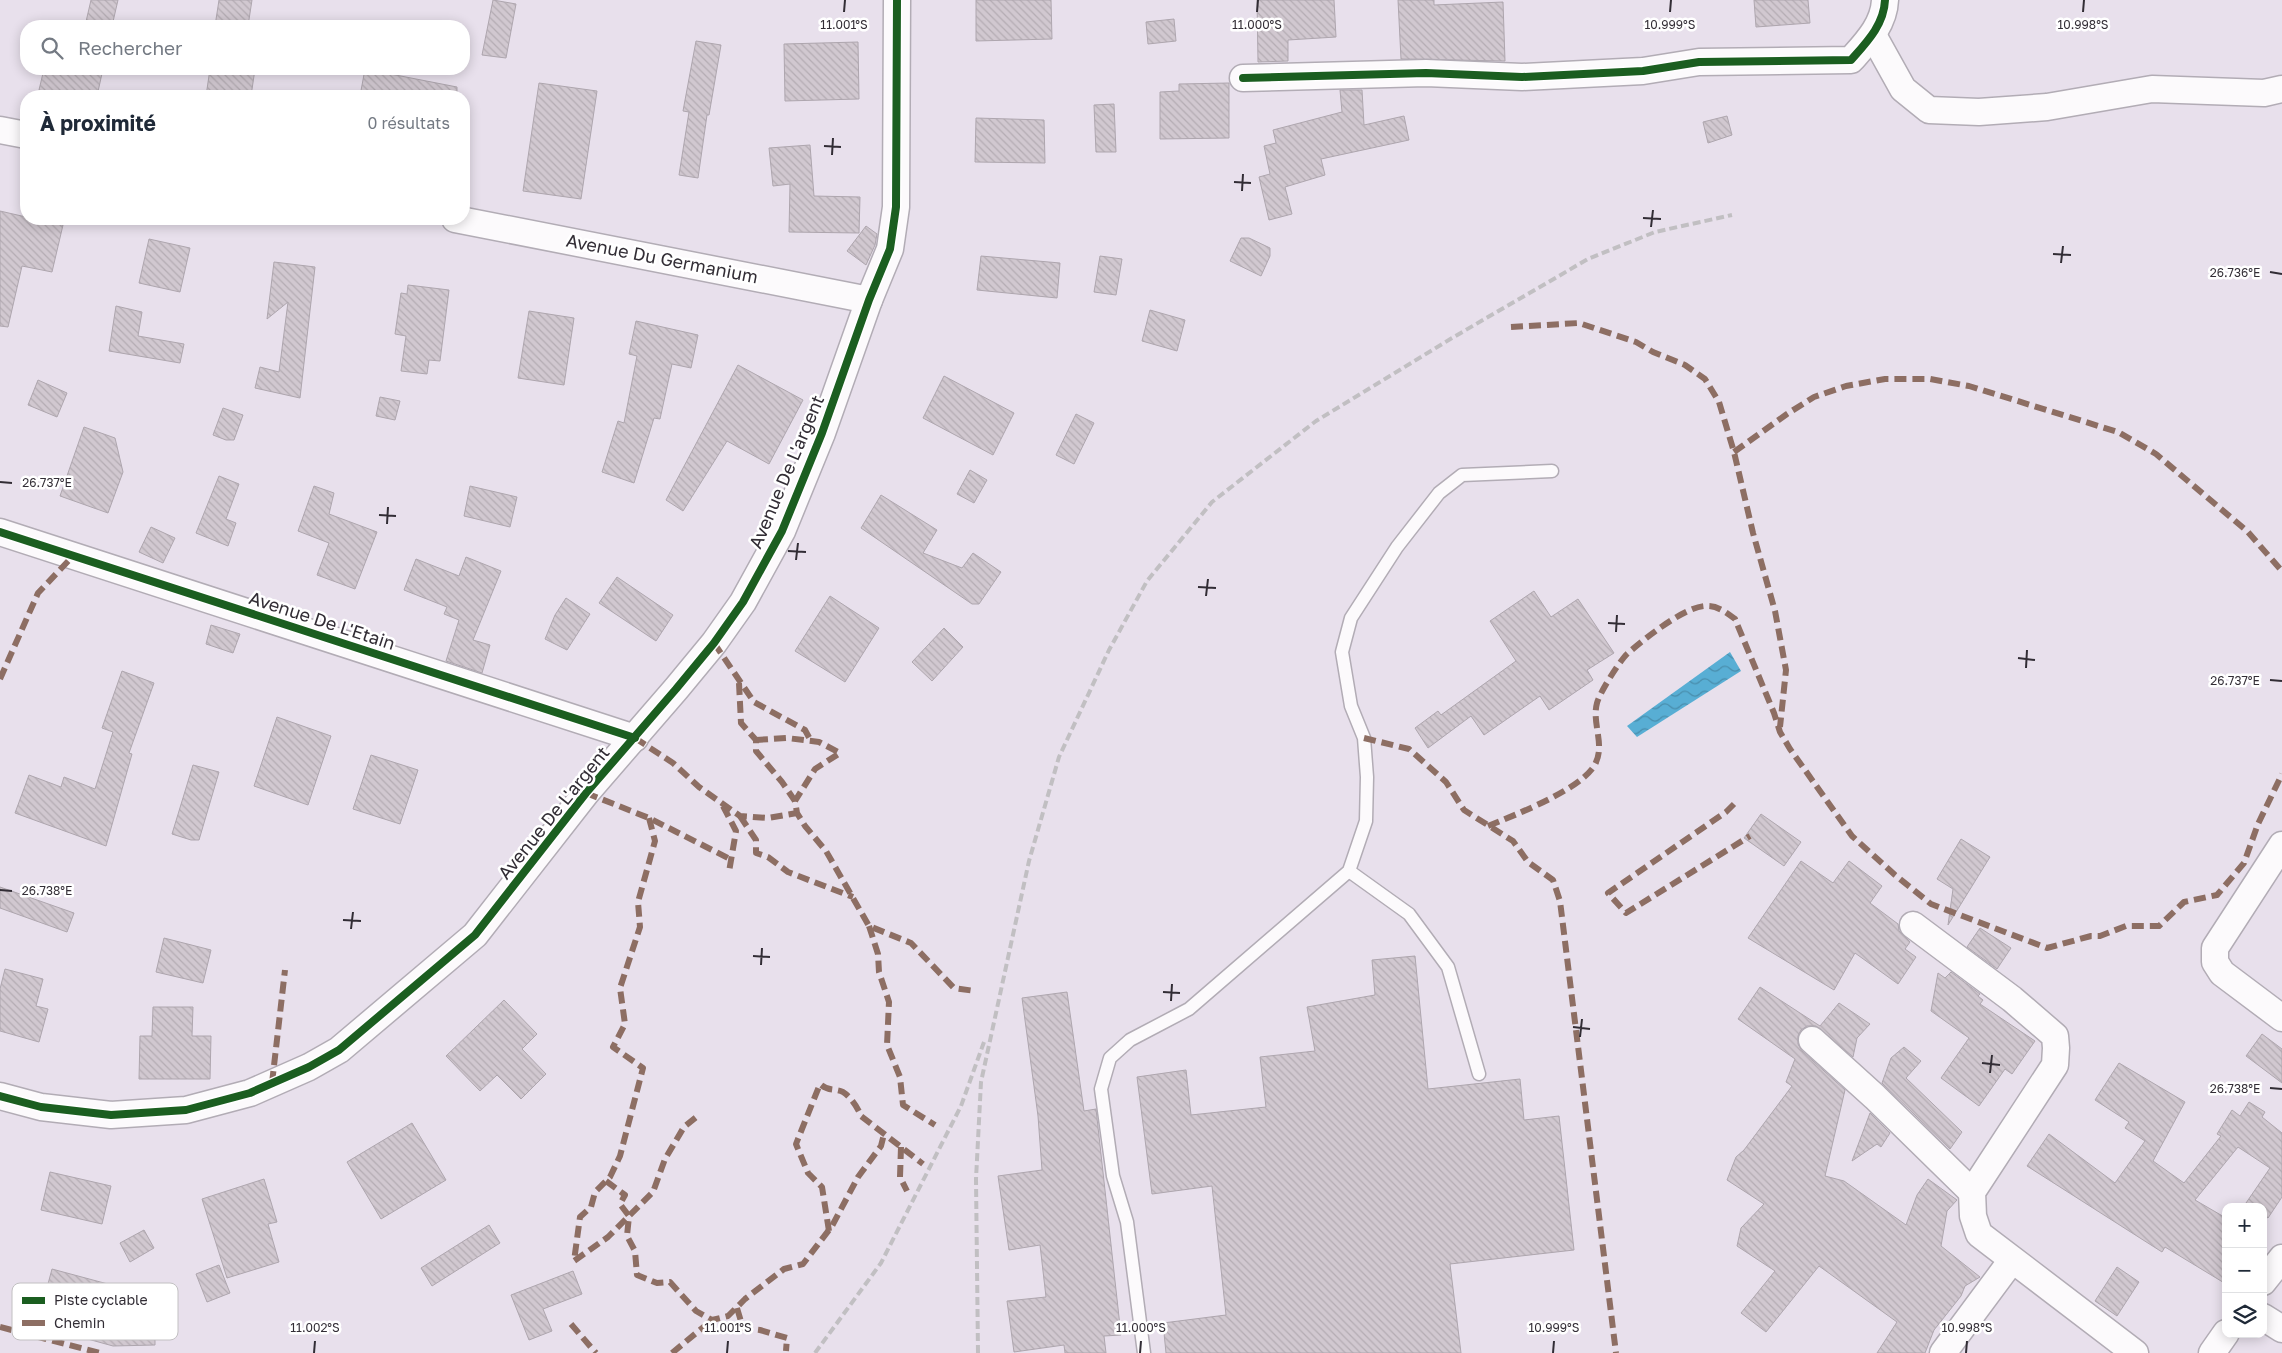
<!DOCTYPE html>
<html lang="fr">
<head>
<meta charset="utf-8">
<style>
	body { margin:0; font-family:"Golos Text",sans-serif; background:#f6f6f7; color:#1f2937 }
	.controls { position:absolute; right:15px; bottom:15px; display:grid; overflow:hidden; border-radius:10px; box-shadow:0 2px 12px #0003 }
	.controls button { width:45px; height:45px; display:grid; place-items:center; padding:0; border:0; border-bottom:1px solid #e0e1e3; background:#fff; color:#1f2937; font:25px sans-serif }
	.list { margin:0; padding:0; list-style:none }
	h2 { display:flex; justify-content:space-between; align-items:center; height:65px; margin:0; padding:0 20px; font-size:21px }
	h2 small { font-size:16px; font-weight:400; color:#747a83 }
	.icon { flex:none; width:28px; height:28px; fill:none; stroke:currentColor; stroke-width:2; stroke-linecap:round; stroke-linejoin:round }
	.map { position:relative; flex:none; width:2282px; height:1353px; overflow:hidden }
	.search { position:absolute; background:#fff; box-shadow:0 2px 12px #0003; left:20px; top:20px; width:450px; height:55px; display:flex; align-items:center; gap:12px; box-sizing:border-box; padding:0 18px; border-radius:20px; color:#747a83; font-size:19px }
	.panel { position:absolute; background:#fff; box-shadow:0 2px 12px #0003; left:20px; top:90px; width:450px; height:135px; border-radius:20px }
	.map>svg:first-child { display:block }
	.water { fill:url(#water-waves) }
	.building { fill:url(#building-back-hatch); stroke:#aea6ae }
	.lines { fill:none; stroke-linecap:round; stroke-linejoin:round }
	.lane-casing { stroke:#b2acb5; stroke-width:15 }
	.street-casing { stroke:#b2acb5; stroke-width:29 }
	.lane { stroke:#fcfafc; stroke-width:12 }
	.street { stroke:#fcfafc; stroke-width:26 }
	.rail { stroke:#c1bfc2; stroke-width:4; stroke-dasharray:8 4; stroke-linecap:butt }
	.quiet { stroke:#8d6e63; stroke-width:6; stroke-dasharray:12 6; stroke-linecap:butt }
	.cycleway-casing { stroke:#fff; stroke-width:11 }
	.cycleway { stroke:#1b5e20; stroke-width:8 }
	.ticks { fill:none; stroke:#322d35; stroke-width:2 }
	.labels { text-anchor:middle; stroke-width:5; stroke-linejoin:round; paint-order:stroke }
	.street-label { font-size:18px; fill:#322d35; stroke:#fff }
	.key { fill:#fff; stroke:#c2c0c2; stroke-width:1 }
	.key-label { font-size:14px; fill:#322d35 }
	.ticks-label { font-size:12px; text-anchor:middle; fill:#322d35; stroke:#fff; stroke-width:5; stroke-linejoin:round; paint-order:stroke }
</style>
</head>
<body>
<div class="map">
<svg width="2282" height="1353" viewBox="0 0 2282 1353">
	<defs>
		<pattern id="water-waves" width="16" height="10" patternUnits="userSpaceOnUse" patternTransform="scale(1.25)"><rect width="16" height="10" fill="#58aed4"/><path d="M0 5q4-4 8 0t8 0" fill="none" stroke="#498ead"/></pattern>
		<pattern id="building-back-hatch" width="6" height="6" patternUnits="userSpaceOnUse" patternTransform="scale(1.25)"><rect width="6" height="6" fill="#d1c8d0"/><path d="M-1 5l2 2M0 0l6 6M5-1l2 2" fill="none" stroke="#b4acb3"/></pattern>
	</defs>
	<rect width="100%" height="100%" fill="#e8e0ec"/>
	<path class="water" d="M 1730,652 L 1741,671 L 1637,737 L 1627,726 Z"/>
	<g class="building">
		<path d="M 91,0 L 118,0 L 112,26 L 85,26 Z"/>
		<path d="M 219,0 L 252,0 L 248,26 L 215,26 Z"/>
		<path d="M 493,0 L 516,4 L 506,58 L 482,55 Z"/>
		<path d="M 976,0 L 1051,0 L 1052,39 L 976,41 Z"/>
		<path d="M 1257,0 L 1334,0 L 1336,37 L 1288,40 L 1288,61 L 1258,62 Z"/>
		<path d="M 1398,0 L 1434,0 L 1434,5 L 1503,2 L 1505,61 L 1401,59 Z"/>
		<path d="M 1754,0 L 1808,0 L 1810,23 L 1756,27 Z"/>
		<path d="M 1174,19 L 1176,41 L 1148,44 L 1146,22 Z"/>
		<path d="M 696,41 L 721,45 L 709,115 L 707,115 L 698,178 L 679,175 L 689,112 L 683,111 Z"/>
		<path d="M 858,42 L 859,99 L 785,101 L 784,44 Z"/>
		<path d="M 44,69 L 103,69 L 97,96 L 67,96 L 39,90 Z"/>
		<path d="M 210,69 L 255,69 L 251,96 L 206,96 Z"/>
		<path d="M 365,69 L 457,87 L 457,96 L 360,96 Z"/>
		<path d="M 539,83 L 597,91 L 581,199 L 523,191 Z"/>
		<path d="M 1229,83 L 1229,138 L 1160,139 L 1160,92 L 1179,91 L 1179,84 Z"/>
		<path d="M 1340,90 L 1362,90 L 1364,125 L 1404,116 L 1409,140 L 1321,159 L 1325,175 L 1285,187 L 1292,214 L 1269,220 L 1259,177 L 1270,174 L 1264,146 L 1276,143 L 1273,130 L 1342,112 Z"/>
		<path d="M 1114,104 L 1116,152 L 1096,152 L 1094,105 Z"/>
		<path d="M 1727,116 L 1732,135 L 1708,143 L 1703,122 Z"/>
		<path d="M 976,118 L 1044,120 L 1045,163 L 975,162 Z"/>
		<path d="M 810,145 L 814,196 L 860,197 L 859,233 L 789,232 L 790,184 L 773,186 L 769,148 Z"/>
		<path d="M 0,211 L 26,217 L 26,219 L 63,225 L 52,272 L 22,266 L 8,327 L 0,326 Z"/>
		<path d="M 866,226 L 877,234 L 875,245 L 866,265 L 847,251 Z"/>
		<path d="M 1241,238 L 1249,238 L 1270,248 L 1270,256 L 1261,276 L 1230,261 Z"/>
		<path d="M 149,239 L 190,248 L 180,292 L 139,283 Z"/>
		<path d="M 981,256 L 1060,263 L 1057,298 L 977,290 Z"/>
		<path d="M 1100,256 L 1122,259 L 1116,295 L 1094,292 Z"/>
		<path d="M 274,262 L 315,267 L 300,398 L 255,388 L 260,367 L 279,372 L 288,302 L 267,319 Z"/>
		<path d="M 408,285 L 449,290 L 440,361 L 429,360 L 427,374 L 401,371 L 406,336 L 395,334 L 401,293 L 407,294 Z"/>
		<path d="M 116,306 L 142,312 L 138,336 L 184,344 L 180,363 L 109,351 Z"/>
		<path d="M 1150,310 L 1185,320 L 1177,351 L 1142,341 Z"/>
		<path d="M 529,311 L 574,318 L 564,385 L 518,378 Z"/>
		<path d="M 636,321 L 698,335 L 691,368 L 672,364 L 660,419 L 654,418 L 634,483 L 602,472 L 618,421 L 624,423 L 637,356 L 629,354 Z"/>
		<path d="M 738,365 L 803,400 L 769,464 L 727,441 L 683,511 L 666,500 Z"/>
		<path d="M 944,376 L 1014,413 L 993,455 L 923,418 Z"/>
		<path d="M 38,380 L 67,393 L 57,417 L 28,405 Z"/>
		<path d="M 380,397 L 400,401 L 395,420 L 376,416 Z"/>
		<path d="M 223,408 L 243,415 L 234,440 L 226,440 L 213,435 Z"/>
		<path d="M 1076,414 L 1094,423 L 1074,464 L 1056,455 Z"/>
		<path d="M 84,427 L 115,438 L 123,472 L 108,513 L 60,496 Z"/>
		<path d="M 970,470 L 987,480 L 974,503 L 957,494 Z"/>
		<path d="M 219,476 L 239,484 L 226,519 L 236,523 L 228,546 L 196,533 Z"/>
		<path d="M 314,486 L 334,493 L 329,514 L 377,532 L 355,589 L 317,575 L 329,543 L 298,531 Z"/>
		<path d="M 470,486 L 517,497 L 510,527 L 464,516 Z"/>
		<path d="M 881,495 L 937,530 L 923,553 L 962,568 L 973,553 L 1001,572 L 979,604 L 972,604 L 861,528 Z"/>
		<path d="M 151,527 L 175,538 L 163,563 L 139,552 Z"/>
		<path d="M 466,557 L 501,571 L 473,640 L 490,645 L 482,673 L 446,661 L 459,620 L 444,614 L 447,607 L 404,590 L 416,559 L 459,576 Z"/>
		<path d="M 617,577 L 673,615 L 656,641 L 599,603 Z"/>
		<path d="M 1534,591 L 1551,617 L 1578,599 L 1614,653 L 1587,670 L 1593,680 L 1549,710 L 1540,696 L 1484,735 L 1471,716 L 1428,748 L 1415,728 L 1438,711 L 1441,715 L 1516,661 L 1490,621 Z"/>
		<path d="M 830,596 L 879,628 L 845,682 L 795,651 Z"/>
		<path d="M 566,598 L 590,614 L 567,650 L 545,639 L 555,615 Z"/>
		<path d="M 211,625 L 240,634 L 233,653 L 206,644 Z"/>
		<path d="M 944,628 L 963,647 L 932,681 L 912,662 Z"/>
		<path d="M 122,671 L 154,683 L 129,753 L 132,754 L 106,846 L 15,813 L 29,775 L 61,787 L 64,777 L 95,789 L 113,732 L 102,728 Z"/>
		<path d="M 277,717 L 331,736 L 308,805 L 254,786 Z"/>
		<path d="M 371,755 L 418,770 L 400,824 L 353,809 Z"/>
		<path d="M 193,765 L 219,772 L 199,840 L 191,840 L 172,834 Z"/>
		<path d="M 1761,814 L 1801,842 L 1784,866 L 1744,838 Z"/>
		<path d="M 1961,839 L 1990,857 L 1948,925 L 1953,889 L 1937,879 Z"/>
		<path d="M 1801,861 L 1833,883 L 1849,861 L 1882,886 L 1870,903 L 1898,924 L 1899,931 L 1910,942 L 1905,949 L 1916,957 L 1898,984 L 1855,953 L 1834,990 L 1748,938 Z"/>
		<path d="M 0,887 L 74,913 L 67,932 L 0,908 Z"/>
		<path d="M 1980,928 L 2011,948 L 1997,969 L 1967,947 Z"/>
		<path d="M 164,938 L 211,950 L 203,983 L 156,972 Z"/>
		<path d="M 1415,956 L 1428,1089 L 1520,1079 L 1524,1120 L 1559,1116 L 1574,1250 L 1450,1264 L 1461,1353 L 1166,1353 L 1163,1323 L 1226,1315 L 1212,1186 L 1152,1194 L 1137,1077 L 1186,1070 L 1191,1115 L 1266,1107 L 1260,1057 L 1315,1051 L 1307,1007 L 1375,995 L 1372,960 Z"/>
		<path d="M 5,969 L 43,979 L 36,1006 L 48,1009 L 39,1042 L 0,1031 L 0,989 Z"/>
		<path d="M 1951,972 L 1980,994 L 1978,996 L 1983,1000 L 1980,1004 L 2035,1041 L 2012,1074 L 2005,1069 L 1979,1106 L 1941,1078 L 1969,1038 L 1931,1011 L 1938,973 L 1945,978 Z"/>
		<path d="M 1760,987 L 1820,1026 L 1839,1003 L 1870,1024 L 1857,1038 L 1853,1057 L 1816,1026 L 1807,1026 L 1801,1030 L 1798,1036 L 1798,1044 L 1802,1051 L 1845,1090 L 1825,1176 L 1844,1181 L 1906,1225 L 1917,1195 L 1928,1179 L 1957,1200 L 1947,1211 L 1941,1246 L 1980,1277 L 1965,1286 L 1961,1296 L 1934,1330 L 1925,1353 L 1877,1353 L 1897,1322 L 1819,1266 L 1766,1332 L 1741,1313 L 1775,1271 L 1737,1246 L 1741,1228 L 1764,1204 L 1727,1180 L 1736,1157 L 1744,1150 L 1792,1086 L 1786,1082 L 1795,1059 L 1738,1019 Z"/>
		<path d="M 1067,992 L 1084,1111 L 1096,1109 L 1121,1335 L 1104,1336 L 1106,1353 L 1065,1353 L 1064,1345 L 1014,1352 L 1007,1301 L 1046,1297 L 1040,1245 L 1009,1250 L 998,1176 L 1042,1170 L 1038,1116 L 1022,998 Z"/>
		<path d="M 504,1000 L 537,1034 L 522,1049 L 546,1074 L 521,1099 L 497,1075 L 480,1091 L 446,1056 Z"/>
		<path d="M 153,1007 L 193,1007 L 192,1036 L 211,1036 L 210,1079 L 139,1079 L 140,1036 L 152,1036 Z"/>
		<path d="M 2262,1034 L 2282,1049 L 2282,1083 L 2246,1056 Z"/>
		<path d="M 1904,1047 L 1921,1061 L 1906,1078 L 1962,1132 L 1950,1149 L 1882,1083 L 1891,1058 Z"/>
		<path d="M 2119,1063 L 2185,1102 L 2153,1161 L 2184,1183 L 2221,1136 L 2217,1134 L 2232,1110 L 2240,1116 L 2249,1102 L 2265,1112 L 2262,1117 L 2282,1133 L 2282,1197 L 2268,1218 L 2263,1215 L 2263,1207 L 2251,1207 L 2246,1203 L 2270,1168 L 2238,1147 L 2195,1200 L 2226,1218 L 2226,1284 L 2165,1247 L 2162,1252 L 2027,1166 L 2049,1134 L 2115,1183 L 2145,1141 L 2125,1128 L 2129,1122 L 2095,1100 Z"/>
		<path d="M 1870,1113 L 1890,1133 L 1881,1147 L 1877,1144 L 1852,1161 Z"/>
		<path d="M 412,1123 L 446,1180 L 381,1219 L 347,1162 Z"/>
		<path d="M 50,1172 L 111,1186 L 102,1224 L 41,1210 Z"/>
		<path d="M 264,1179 L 277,1222 L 268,1224 L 279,1262 L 227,1278 L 202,1199 Z"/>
		<path d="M 489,1225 L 500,1243 L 432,1286 L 421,1268 Z"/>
		<path d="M 144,1230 L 154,1248 L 130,1262 L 120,1243 Z"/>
		<path d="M 219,1265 L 230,1293 L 207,1302 L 196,1274 Z"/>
		<path d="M 2117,1267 L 2139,1282 L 2117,1316 L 2095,1301 Z"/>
		<path d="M 52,1269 L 119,1287 L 116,1300 L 155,1300 L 155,1345 L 113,1346 L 37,1325 Z"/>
		<path d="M 573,1271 L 582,1294 L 543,1309 L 552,1331 L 529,1340 L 511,1295 Z"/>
	</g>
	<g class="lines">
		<g class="lane-casing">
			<g id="lane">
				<path d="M 1349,871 L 1409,914 L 1448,967 L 1479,1074"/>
				<path d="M 1144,1353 L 1127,1222 L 1113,1176 L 1101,1089 L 1110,1058 L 1130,1040 L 1189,1009 L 1349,871 L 1366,821 L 1367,777 L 1364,738 L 1351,706 L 1342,652 L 1351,618 L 1397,547 L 1439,493 L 1462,475 L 1552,471"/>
			</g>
		</g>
		<g class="street-casing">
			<g id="street">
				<path d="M 1873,35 L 1903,89 L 1929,110 L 1979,112 L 2047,107 L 2152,89 L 2264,93 L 2282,89"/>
				<path d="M 1243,78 L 1426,73 L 1522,77 L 1643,71 L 1699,62 L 1851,60 C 1866,43 1884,25 1885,0"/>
				<path d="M 0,130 L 26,135"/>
				<path d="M 455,219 L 869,300"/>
				<path d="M 0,532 L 635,738"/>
				<path d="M 2282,845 L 2215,948 L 2215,962 L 2222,973 L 2282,1018"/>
				<path d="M 1913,925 L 2012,999 L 2055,1036 L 2056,1048 L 2055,1065 L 1972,1192 L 1973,1216 L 1979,1234 L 2135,1353"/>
				<path d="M 1812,1040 L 1875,1097 L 1972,1192"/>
				<path d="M 0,1096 L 41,1107 L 111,1115 L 186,1110 L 250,1093 L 309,1067 L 339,1050 L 475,935 L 586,793 L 676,689 L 714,643 L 743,602 L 782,531 L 822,433 L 869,300 L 890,249 L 896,207 L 897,0"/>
				<path d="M 2263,1282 L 2282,1258"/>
				<path d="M 2263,1317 L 2282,1329"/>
				<path d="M 1943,1353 L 2012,1260"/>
				<path d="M 2212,1353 L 2226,1333"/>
			</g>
		</g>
		<use href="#lane" class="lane"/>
		<use href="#street" class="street"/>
		<g class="rail">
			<path d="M 815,1353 L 881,1263 L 961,1106 L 984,1042"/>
			<path d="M 978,1353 L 976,1179 L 981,1082 L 1029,861 L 1059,757 L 1109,650 L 1147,581 L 1212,502 L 1316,421 L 1452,338 L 1588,259 L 1655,232 L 1732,215"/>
		</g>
		<g class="quiet">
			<path d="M 1511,327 L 1579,323 L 1636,342 L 1653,352 L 1685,365 L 1705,379 L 1719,402 L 1734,452 L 1753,533 L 1775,611 L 1786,670 L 1780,727"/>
			<path d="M 1734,452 L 1787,414 L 1814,397 L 1846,386 L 1885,379 L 1930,379 L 1969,386 L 2118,432 L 2156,454 L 2247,531 L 2282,571"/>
			<path d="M 714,643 L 754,702 L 805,730 L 811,741"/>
			<path d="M 0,679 L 38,593 L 73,556"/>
			<path d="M 739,683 L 741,723 L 756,740 L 756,751 L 782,782 L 795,801 L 797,813 L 805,826 L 826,851 L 869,926 L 911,943 L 954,988 L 975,991"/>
			<path d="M 635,738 L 673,763 L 699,787 L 740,816 L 768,818 L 797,813"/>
			<path d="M 1364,738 L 1409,749 L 1446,782 L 1464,810 L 1513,841 L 1528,862 L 1553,880 L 1560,901 L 1616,1353"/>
			<path d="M 756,740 L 787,738 L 819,742 L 840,753 L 815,769 L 795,801"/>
			<path d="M 586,793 L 649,818 L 730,859"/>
			<path d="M 1734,804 L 1726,812 L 1608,893 L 1626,913 L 1750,836"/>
			<path d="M 723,806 L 736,831 L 729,872"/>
			<path d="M 740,816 L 756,840 L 756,853 L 768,857 L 788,872 L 853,897"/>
			<path d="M 649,818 L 655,841 L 638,902 L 640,927 L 620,988 L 625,1024 L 613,1047 L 643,1068 L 620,1156 L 610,1177 L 595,1192 L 591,1207 L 580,1217 L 574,1261 L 608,1237 L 653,1192 L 665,1159 L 684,1127 L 700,1114"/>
			<path d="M 1488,826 C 1515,815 1574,792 1592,769 C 1608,748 1591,725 1597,703 C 1600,692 1619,662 1627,654 C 1643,640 1687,604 1708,606 C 1718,606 1727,613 1735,619 L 1774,713 L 1780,732 L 1790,749 L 1852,836 L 1895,875 L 1931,904 L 2047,948 L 2091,936 L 2100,936 L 2126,926 L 2159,926 L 2184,902 L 2217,895 L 2244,863 L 2258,824 L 2282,774"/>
			<path d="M 869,926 L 878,954 L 879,972 L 889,1002 L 887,1045 L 900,1077 L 903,1105 L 935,1125"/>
			<path d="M 272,1083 L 285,970"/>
			<path d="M 901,1147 L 900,1177 L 907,1191"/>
			<path d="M 606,1181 L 625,1195 L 620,1204 L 629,1216 L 627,1236 L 635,1251 L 637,1275 L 657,1283 L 670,1282 L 696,1311 L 712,1320 L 728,1316 L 745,1299 L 784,1269 L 803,1264 L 832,1226 L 858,1177 L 881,1146 L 884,1134"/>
			<path d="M 829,1231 L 822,1187 L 808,1173 L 796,1144 L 820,1084 C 829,1092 834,1088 843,1092 C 851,1097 858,1108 861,1116 L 923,1164"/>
			<path d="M 737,1308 L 743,1328 L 760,1330 L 787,1338 L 786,1351"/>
			<path d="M 571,1324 L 596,1353"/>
			<path d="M 0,1327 L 100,1353"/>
			<path d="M 672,1353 L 712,1320"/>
		</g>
		<g class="cycleway-casing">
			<g id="cycleway">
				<path d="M 1243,78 L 1426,73 L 1522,77 L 1643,71 L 1699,62 L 1851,60 C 1866,43 1884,25 1885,0"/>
				<path d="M 0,532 L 635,738"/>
				<path d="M 0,1096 L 41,1107 L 111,1115 L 186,1110 L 250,1093 L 309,1067 L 339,1050 L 475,935 L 586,793 L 676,689 L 714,643 L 743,602 L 782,531 L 822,433 L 869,300 L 890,249 L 896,207 L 897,0"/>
			</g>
		</g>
		<use href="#cycleway" class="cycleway"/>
	</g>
	<path class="ticks" d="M 844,12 L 845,0M 1257,12 L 1258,0M 1670,12 L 1671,0M 2083,12 L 2084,0M 824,146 L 841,147M 832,155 L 833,138M 1234,182 L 1251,183M 1242,191 L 1243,174M 1643,218 L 1661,219M 1651,227 L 1653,210M 2053,254 L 2071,255M 2061,263 L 2063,246M 2270,272 L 2282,274M 0,482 L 12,483M 379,515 L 396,516M 387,524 L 388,507M 788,551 L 806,552M 796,560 L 798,543M 1198,587 L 1216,588M 1206,596 L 1208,579M 1608,623 L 1625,624M 1616,632 L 1617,615M 2018,658 L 2035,660M 2026,668 L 2027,650M 2270,680 L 2282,681M 0,890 L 12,891M 343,920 L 361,921M 351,929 L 353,912M 753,956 L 770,957M 761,965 L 762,948M 1163,992 L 1180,993M 1171,1001 L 1172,984M 1573,1027 L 1590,1029M 1580,1037 L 1582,1019M 1982,1063 L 2000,1065M 1990,1073 L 1992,1055M 2270,1088 L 2282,1089M 314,1353 L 315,1341M 727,1353 L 728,1341M 1140,1353 L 1141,1341M 1553,1353 L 1554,1341M 1966,1353 L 1967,1341"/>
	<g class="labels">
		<g class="street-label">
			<text transform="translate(662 259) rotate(11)" y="6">Avenue Du Germanium</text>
			<text transform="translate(787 472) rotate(-67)" y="6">Avenue De L'argent</text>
			<text transform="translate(322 621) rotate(18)" y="6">Avenue De L'Etain</text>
			<text transform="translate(554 813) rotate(-51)" y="6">Avenue De L'argent</text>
		</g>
	</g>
	<rect x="12" y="1283" width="166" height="57" rx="8" class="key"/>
	<rect x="22" y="1297" width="23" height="7" fill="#1b5e20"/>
	<rect x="22" y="1320" width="23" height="6" fill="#8d6e63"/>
	<g class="key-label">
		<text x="54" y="1305">Piste cyclable</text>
		<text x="54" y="1328">Chemin</text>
	</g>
	<g class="ticks-label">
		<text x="844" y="29">11.001°S</text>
		<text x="1257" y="29">11.000°S</text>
		<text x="1670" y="29">10.999°S</text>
		<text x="2083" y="29">10.998°S</text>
		<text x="2235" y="277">26.736°E</text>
		<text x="47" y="487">26.737°E</text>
		<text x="2235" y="685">26.737°E</text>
		<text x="47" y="895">26.738°E</text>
		<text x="2235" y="1093">26.738°E</text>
		<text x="315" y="1332">11.002°S</text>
		<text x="728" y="1332">11.001°S</text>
		<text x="1141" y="1332">11.000°S</text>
		<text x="1554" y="1332">10.999°S</text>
		<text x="1967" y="1332">10.998°S</text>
	</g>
</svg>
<div class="controls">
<button>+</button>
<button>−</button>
<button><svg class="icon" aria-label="layers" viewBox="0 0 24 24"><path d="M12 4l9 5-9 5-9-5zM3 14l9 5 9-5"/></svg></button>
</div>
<div class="search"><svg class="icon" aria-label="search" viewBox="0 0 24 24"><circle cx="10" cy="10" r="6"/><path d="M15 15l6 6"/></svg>Rechercher</div>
<section class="panel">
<h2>À proximité<small>0 résultats</small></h2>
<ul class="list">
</ul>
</section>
</div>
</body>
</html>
